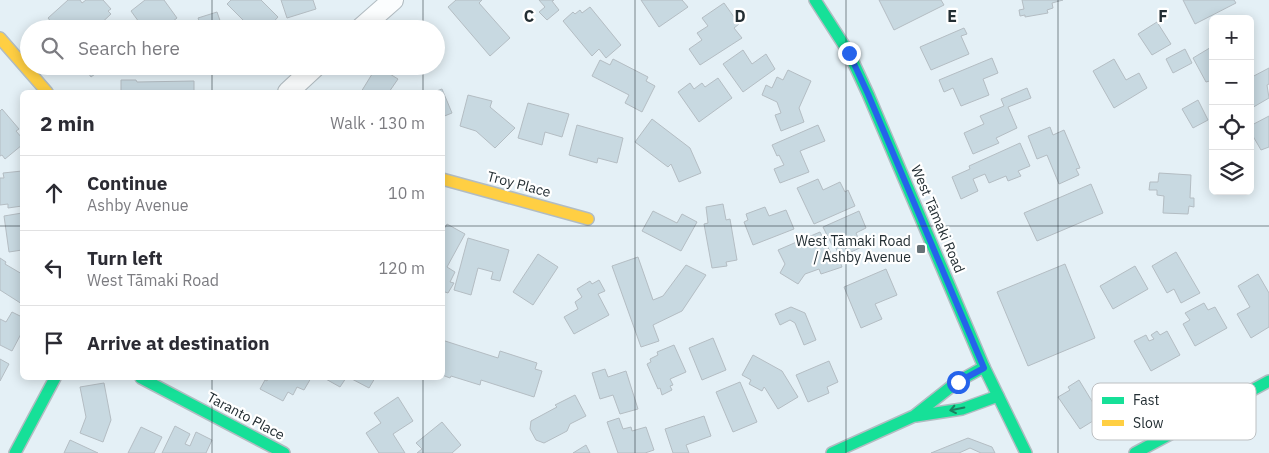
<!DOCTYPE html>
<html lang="en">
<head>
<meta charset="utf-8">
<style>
	body { margin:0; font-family:"IBM Plex Sans",sans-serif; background:#f7f7f7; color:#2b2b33 }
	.controls { position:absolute; right:15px; top:15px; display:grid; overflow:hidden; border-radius:8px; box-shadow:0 2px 12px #0003 }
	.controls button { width:45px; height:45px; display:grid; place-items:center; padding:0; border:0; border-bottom:1px solid #e1e1e2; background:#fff; color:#2b2b33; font:25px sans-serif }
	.stop { position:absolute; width:15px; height:15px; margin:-11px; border:4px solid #2563eb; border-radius:50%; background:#fff }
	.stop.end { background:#2563eb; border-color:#fff; box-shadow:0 1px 5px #0008 }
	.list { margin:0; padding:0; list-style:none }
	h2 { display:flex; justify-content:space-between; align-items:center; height:65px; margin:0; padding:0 20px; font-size:21px }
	h2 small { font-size:16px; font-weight:400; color:#7c7c81 }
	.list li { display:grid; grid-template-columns:32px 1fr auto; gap:15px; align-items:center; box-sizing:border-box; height:75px; padding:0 20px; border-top:1px solid #e1e1e2 }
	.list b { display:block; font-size:19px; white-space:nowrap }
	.list p { margin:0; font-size:16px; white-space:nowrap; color:#7c7c81 }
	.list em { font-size:16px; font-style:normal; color:#7c7c81 }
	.icon { flex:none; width:28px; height:28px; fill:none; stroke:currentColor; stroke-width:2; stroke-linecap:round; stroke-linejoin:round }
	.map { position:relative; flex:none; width:1269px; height:453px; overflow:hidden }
	.search { position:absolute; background:#fff; box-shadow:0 2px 12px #0003; left:20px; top:20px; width:425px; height:55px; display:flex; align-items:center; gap:12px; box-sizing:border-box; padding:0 18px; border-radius:28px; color:#7c7c81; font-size:19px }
	.panel { position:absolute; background:#fff; box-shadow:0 2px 12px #0003; left:20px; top:90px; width:425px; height:290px; border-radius:8px }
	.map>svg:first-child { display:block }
	.building { fill:#c8d9e1; stroke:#b4bdc3 }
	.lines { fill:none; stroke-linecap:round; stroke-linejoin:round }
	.street-casing { stroke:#b2bcc2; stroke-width:22 }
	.fast-casing { stroke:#b2bcc2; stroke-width:14 }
	.slow-casing { stroke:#b2bcc2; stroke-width:14 }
	.street { stroke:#fbfdfe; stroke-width:20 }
	.fast { stroke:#16e098; stroke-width:11 }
	.slow { stroke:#ffcf43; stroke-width:11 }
	.oneway { stroke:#1d7e60 }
	.route { stroke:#2563eb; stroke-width:6 }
	.grid { fill:none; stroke:#232e33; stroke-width:1; stroke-opacity:0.55 }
	.poi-dot { fill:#677277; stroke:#fff; stroke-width:2 }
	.labels { text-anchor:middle; stroke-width:4.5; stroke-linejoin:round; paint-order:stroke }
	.street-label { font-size:14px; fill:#232e33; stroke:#fff }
	.poi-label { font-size:14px; fill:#232e33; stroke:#fff; text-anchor:end }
	.key { fill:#fff; stroke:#bdc0c2; stroke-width:1 }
	.key-label { font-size:14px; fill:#232e33 }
	.grid-label { font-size:16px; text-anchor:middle; font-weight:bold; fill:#232e33; stroke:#fff; stroke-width:4.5; stroke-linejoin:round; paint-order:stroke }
</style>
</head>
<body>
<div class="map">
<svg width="1269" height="453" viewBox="0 0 1269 453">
	<rect width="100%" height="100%" fill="#e4f0f6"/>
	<g class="building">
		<path d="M 68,0 L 80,0 L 82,3 L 86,0 L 103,0 L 111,9 L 108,11 L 111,14 L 95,29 L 49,29 L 47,27 L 52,23 L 48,18 Z"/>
		<path d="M 145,0 L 164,0 L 177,18 L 163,29 L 155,29 L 151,24 L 144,29 L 131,11 Z"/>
		<path d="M 231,0 L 261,0 L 278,17 L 267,29 L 252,29 L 227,4 Z"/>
		<path d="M 281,0 L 313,0 L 316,9 L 287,18 Z"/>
		<path d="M 456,0 L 482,0 L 479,3 L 510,38 L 490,56 L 448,7 Z"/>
		<path d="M 539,0 L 554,0 L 552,1 L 559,10 L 547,20 L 539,12 L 545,7 Z"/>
		<path d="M 641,0 L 682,0 L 688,7 L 659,27 Z"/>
		<path d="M 879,0 L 941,0 L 944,5 L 894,30 Z"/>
		<path d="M 1022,0 L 1063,0 L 1052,3 L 1053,8 L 1047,10 L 1048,13 L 1025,17 L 1025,15 L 1020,16 L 1019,10 L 1024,9 Z"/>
		<path d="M 1183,0 L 1234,0 L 1236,3 L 1195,24 Z"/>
		<path d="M 724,3 L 739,24 L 734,28 L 742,38 L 700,65 L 689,49 L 702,40 L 697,33 L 708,26 L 702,18 Z"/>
		<path d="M 590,7 L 621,45 L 606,58 L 599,49 L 592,56 L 563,21 L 573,12 L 575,14 L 580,10 L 582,13 Z"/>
		<path d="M 217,12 L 223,29 L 194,29 L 201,26 L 198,18 Z"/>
		<path d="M 1157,22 L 1171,44 L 1152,55 L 1138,34 Z"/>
		<path d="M 964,28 L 967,34 L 961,36 L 969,54 L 931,70 L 920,47 Z"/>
		<path d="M 1213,46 L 1213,80 L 1206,82 L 1193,58 Z"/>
		<path d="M 1185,49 L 1192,63 L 1173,73 L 1166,59 Z"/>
		<path d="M 743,50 L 752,64 L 766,54 L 775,69 L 743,92 L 723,64 Z"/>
		<path d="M 992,58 L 998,73 L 983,79 L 989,95 L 961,106 L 953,88 L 944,92 L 939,80 Z"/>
		<path d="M 613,59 L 648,77 L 646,81 L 655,86 L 642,112 L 625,103 L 629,95 L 592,76 L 600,60 L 610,65 Z"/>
		<path d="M 1114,59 L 1126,80 L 1139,73 L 1147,88 L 1114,108 L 1093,71 Z"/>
		<path d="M 79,66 L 106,66 L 91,77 L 86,70 L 83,72 Z"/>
		<path d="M 377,66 L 398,79 L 389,92 L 361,92 Z"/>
		<path d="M 1269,68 L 1269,84 L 1267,85 L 1269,98 L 1250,109 L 1250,78 Z"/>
		<path d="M 788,70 L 811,81 L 799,108 L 804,122 L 781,131 L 775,115 L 781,113 L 777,102 L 762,95 L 766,85 L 772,88 L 777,77 L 783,80 Z"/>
		<path d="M 718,78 L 732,98 L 699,122 L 678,92 L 690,83 L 694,89 L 702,83 L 705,87 Z"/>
		<path d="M 121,80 L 136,80 L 137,82 L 194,81 L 194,92 L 121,92 Z"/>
		<path d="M 1027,88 L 1031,98 L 1008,107 L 1017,128 L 996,138 L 999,143 L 973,154 L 964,133 L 984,124 L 980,116 L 1004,106 L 1001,99 Z"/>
		<path d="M 442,89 L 452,113 L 442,117 L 442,92 L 434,92 Z"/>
		<path d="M 468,95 L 492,101 L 490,107 L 515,128 L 495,148 L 476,131 L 460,126 Z"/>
		<path d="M 1198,100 L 1208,120 L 1193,128 L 1182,109 Z"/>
		<path d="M 528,103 L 569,114 L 562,137 L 545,132 L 542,145 L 518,138 Z"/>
		<path d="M 2,109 L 19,129 L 16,131 L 22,138 L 22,145 L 5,159 L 2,155 L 0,156 L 0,111 Z"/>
		<path d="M 1269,116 L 1269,147 L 1261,150 L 1250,131 L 1250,126 Z"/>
		<path d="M 652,119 L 690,148 L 701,173 L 679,182 L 671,164 L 668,167 L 635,142 Z"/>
		<path d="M 577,125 L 623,138 L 617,163 L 598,158 L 597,163 L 569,155 Z"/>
		<path d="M 818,125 L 825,141 L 800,151 L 809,172 L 780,183 L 774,169 L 784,165 L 779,155 L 777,156 L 772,145 Z"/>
		<path d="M 1050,127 L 1053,135 L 1064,130 L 1080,168 L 1076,169 L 1079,175 L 1059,184 L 1047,155 L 1037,159 L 1028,136 Z"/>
		<path d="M 1020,143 L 1030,166 L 1018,171 L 1021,176 L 1008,181 L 1006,176 L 989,183 L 985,174 L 973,179 L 978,191 L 961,199 L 952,177 L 970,169 L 969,166 Z"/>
		<path d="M 22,171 L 22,206 L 8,208 L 8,204 L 0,205 L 0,178 L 4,178 L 3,173 Z"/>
		<path d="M 1159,173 L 1191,175 L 1190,198 L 1194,198 L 1194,207 L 1189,206 L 1188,214 L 1163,213 L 1164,196 L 1157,195 L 1157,190 L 1149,190 L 1150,182 L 1158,182 Z"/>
		<path d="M 818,179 L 823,190 L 840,182 L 845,192 L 848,190 L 855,206 L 814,224 L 797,188 Z"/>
		<path d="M 1091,184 L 1103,213 L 1037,241 L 1024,213 Z"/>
		<path d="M 723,204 L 726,220 L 730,219 L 737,260 L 726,262 L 727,266 L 712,268 L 704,224 L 708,223 L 706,207 Z"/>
		<path d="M 765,207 L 769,216 L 786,210 L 794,229 L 753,245 L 744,222 L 748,220 L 746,214 Z"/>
		<path d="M 653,211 L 677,223 L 682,214 L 697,222 L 681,251 L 642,231 Z"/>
		<path d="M 859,211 L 866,228 L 856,233 L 862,247 L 840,257 L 835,246 L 833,247 L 823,227 Z"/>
		<path d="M 22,213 L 22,250 L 9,252 L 4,216 Z"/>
		<path d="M 447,224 L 465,234 L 447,267 L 455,272 L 450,282 L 454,283 L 448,293 L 442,291 L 442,233 Z"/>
		<path d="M 820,232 L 834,259 L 838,257 L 842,267 L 821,274 L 819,269 L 805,274 L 798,284 L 780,273 L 785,264 L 778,250 Z"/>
		<path d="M 468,238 L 509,250 L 500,281 L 491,279 L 493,272 L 478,268 L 471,295 L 454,290 Z"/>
		<path d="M 1176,252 L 1200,293 L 1181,303 L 1174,289 L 1167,293 L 1152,266 Z"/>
		<path d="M 538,254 L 558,267 L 533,305 L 513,292 Z"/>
		<path d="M 638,257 L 653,300 L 663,296 L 686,265 L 706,275 L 682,311 L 653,325 L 659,341 L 641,347 L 612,266 Z"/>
		<path d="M 0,258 L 6,262 L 5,264 L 22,274 L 22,304 L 0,290 Z"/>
		<path d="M 1065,264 L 1095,338 L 1028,366 L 997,292 Z"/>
		<path d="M 1135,266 L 1148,289 L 1113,309 L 1100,286 Z"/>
		<path d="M 886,269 L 897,295 L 875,304 L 882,319 L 861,328 L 844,287 Z"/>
		<path d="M 1258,274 L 1269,293 L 1269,327 L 1251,338 L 1237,314 L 1250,307 L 1238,286 Z"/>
		<path d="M 599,280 L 605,291 L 598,294 L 609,315 L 574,334 L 564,317 L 578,309 L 575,302 L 582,297 L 577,289 L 590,281 L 592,284 Z"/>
		<path d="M 1204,303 L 1208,310 L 1215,307 L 1227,328 L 1195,346 L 1183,324 L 1190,320 L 1185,313 Z"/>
		<path d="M 791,307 L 805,313 L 816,340 L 804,345 L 795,323 L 790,320 L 780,325 L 775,314 Z"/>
		<path d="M 12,312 L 22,317 L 22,332 L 12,351 L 0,345 L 0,319 L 6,322 Z"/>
		<path d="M 1157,331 L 1160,335 L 1167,331 L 1180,355 L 1151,371 L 1134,341 L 1146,335 L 1149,341 L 1154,339 L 1151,335 Z"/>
		<path d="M 713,338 L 726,370 L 702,380 L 689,348 Z"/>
		<path d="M 442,340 L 498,358 L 500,351 L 537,363 L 535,369 L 542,371 L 534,397 L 481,380 L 480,385 L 451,376 L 450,378 L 442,375 Z"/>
		<path d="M 674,345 L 686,372 L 670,379 L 673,385 L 670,386 L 672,390 L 662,395 L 660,388 L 658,389 L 647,364 L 651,362 L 650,359 L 658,355 L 657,352 Z"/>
		<path d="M 753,355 L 782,371 L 798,397 L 778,409 L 765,388 L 764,387 L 762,391 L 749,384 L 751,380 L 742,375 Z"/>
		<path d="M 0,359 L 9,364 L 0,381 Z"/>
		<path d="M 829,361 L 838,382 L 827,387 L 829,393 L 808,402 L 796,375 Z"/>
		<path d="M 605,369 L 608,377 L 626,371 L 638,409 L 620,414 L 613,395 L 600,399 L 592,373 Z"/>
		<path d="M 268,378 L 311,378 L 304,390 L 297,387 L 293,395 L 288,392 L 283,401 L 260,389 L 265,380 L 267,381 Z"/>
		<path d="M 324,378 L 346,378 L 340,387 Z"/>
		<path d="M 350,378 L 375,378 L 369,388 Z"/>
		<path d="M 1079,380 L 1101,416 L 1080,429 L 1058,397 L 1070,390 L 1068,387 Z"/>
		<path d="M 740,382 L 757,422 L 733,432 L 716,392 Z"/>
		<path d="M 104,383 L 111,420 L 103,442 L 80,433 L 86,417 L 80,387 Z"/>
		<path d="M 575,395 L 586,416 L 570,424 L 567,431 L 544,443 L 536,440 L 530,429 L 531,421 L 557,407 L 555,405 Z"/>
		<path d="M 398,397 L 413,421 L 393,434 L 405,453 L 379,453 L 366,433 L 381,423 L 374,413 Z"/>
		<path d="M 704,416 L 711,436 L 686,445 L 689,453 L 673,453 L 665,429 Z"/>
		<path d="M 619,418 L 623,429 L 631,427 L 632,431 L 646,427 L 654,450 L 645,453 L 618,453 L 607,422 Z"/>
		<path d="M 442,422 L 461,445 L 452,453 L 417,453 L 422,449 L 416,443 Z"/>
		<path d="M 175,426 L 190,434 L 185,444 L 190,446 L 196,432 L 212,440 L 206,453 L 162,453 Z"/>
		<path d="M 141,427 L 162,437 L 154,453 L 128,453 Z"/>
		<path d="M 968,438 L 992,447 L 995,453 L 981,453 L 970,448 L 959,453 L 931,453 Z"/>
		<path d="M 70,440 L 98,453 L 64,453 Z"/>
		<path d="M 586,445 L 590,453 L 573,453 Z"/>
	</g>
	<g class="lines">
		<g class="street-casing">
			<g id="street">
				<path d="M 360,29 L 393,0"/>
				<path d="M 288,92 L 316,66"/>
			</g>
		</g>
		<g class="fast-casing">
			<g id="fast">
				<path d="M 815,0 L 849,53 L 868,94 L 984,367 L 1026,453"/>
				<path d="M 141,378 L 284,453"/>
				<path d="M 916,416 L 962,409 L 998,396"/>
				<path d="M 15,453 L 55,378"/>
				<path d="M 832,453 L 914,416 L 957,382 L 984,367"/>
				<path d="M 1135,453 L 1269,381"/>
			</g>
		</g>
		<g class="slow-casing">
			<g id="slow">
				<path d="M 0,38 L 47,92"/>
				<path d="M 442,179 L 588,219"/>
			</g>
		</g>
		<use href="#street" class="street"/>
		<use href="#fast" class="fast"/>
		<use href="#slow" class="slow"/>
	</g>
	<defs><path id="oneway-shaft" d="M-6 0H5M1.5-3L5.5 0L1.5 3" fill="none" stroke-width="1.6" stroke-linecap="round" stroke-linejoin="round" transform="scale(1.25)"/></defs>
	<use class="oneway" href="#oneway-shaft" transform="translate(957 409) rotate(168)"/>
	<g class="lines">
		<path class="route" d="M 849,53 L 868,94 L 984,368 L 958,382"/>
	</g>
	<path class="grid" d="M 212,0 L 212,29M 423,0 L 423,29M 635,0 L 635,453M 846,0 L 846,453M 1058,0 L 1058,453M 212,66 L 212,92M 423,66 L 423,92M 0,226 L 22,226M 442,226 L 1269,226M 212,378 L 212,453M 423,378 L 423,453"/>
	<rect class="poi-dot" x="916" y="244" width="10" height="10" rx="2.5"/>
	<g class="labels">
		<g class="street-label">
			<text transform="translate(519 184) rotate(15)" y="5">Troy Place</text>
			<text transform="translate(938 219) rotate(67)" y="5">West Tāmaki Road</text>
			<text transform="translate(246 416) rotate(28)" y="5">Taranto Place</text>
		</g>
		<g class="poi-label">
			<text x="911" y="246">West Tāmaki Road<tspan x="911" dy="16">/ Ashby Avenue</tspan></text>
		</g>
	</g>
	<rect x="1092" y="383" width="164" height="57" rx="8" class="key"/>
	<rect x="1102" y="397" width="22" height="7" fill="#16e098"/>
	<rect x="1102" y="420" width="22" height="6" fill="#ffcf43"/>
	<g class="key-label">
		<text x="1133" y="405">Fast</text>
		<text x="1133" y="428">Slow</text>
	</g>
	<g class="grid-label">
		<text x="529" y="22">C</text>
		<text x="740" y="22">D</text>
		<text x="952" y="22">E</text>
		<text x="1163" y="22">F</text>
	</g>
</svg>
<div class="controls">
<button>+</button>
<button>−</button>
<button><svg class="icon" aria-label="locate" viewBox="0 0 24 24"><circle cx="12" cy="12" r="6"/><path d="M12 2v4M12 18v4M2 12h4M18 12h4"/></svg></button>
<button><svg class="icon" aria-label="layers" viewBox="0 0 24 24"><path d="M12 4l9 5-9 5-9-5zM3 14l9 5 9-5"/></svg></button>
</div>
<div class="stop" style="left:958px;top:382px"></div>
<div class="stop end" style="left:849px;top:53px"></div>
<div class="search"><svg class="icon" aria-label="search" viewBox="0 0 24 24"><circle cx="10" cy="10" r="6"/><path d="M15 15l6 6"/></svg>Search here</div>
<section class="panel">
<h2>2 min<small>Walk · 130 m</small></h2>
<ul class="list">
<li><svg class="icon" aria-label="ahead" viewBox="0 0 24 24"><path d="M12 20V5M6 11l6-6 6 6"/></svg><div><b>Continue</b><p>Ashby Avenue</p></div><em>10 m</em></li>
<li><svg class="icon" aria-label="left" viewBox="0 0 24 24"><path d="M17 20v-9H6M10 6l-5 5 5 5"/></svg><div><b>Turn left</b><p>West Tāmaki Road</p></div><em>120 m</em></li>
<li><svg class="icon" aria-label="arrive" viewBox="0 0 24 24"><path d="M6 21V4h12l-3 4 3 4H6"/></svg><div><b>Arrive at destination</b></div></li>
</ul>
</section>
</div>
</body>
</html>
